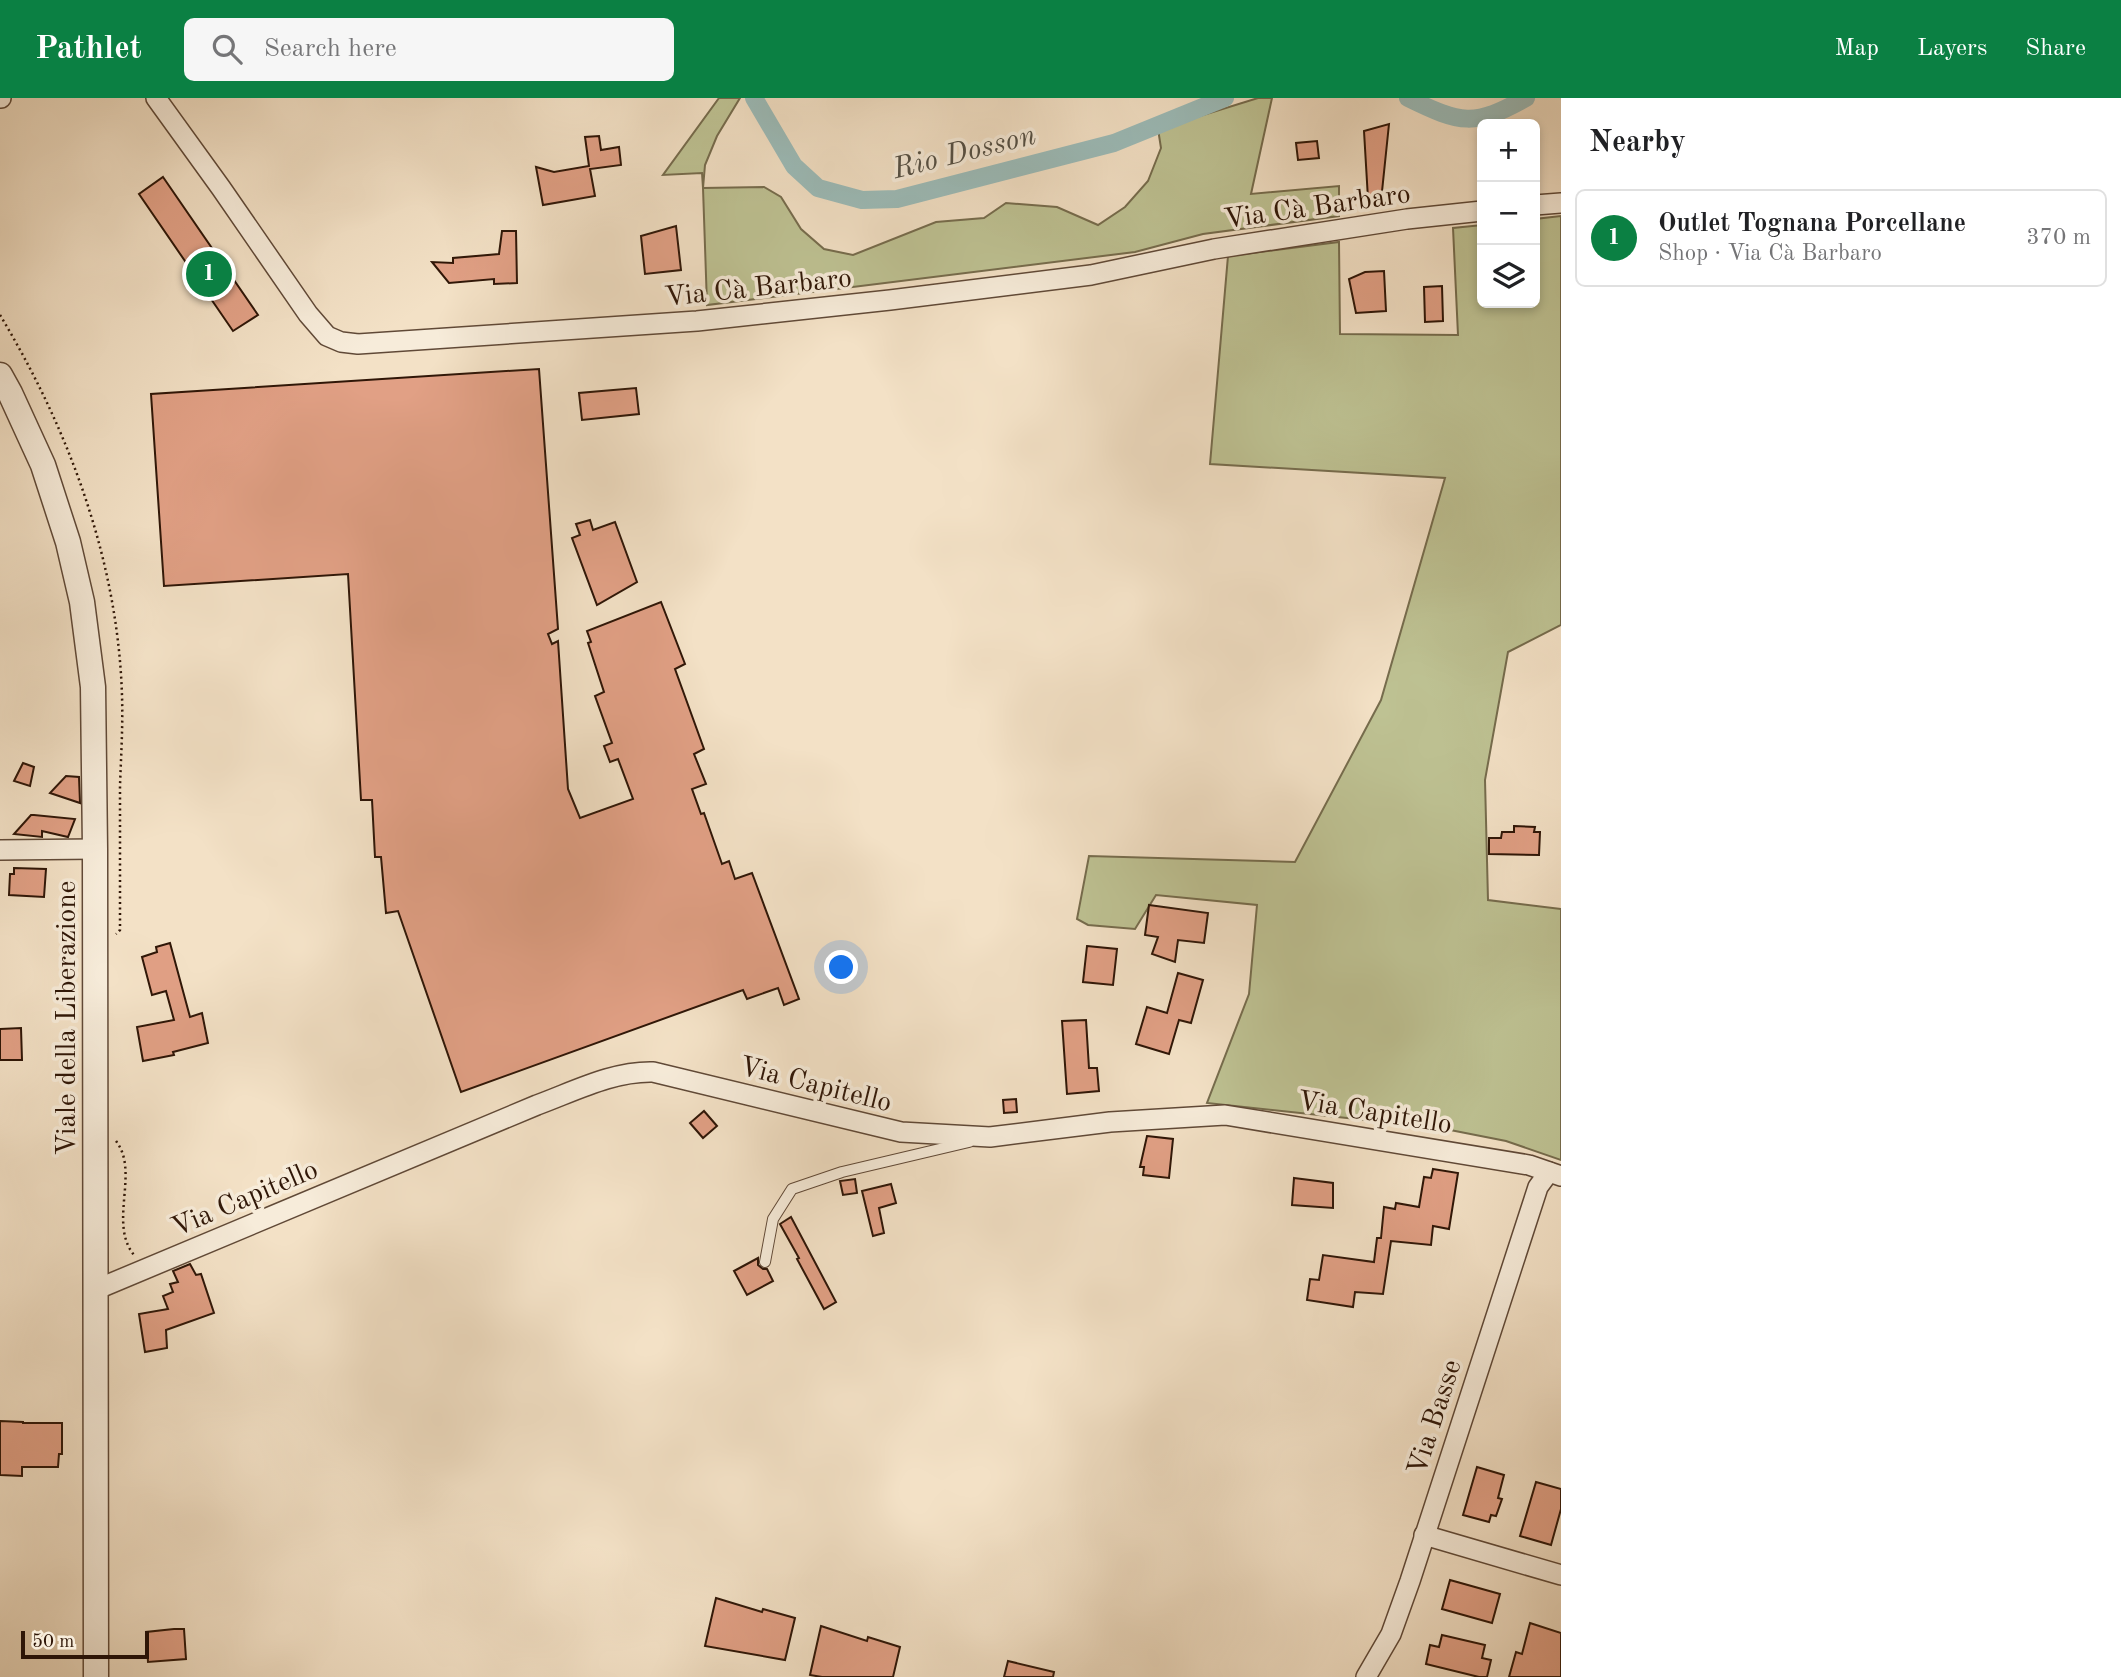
<!DOCTYPE html>
<html lang="en">
<head>
<meta charset="utf-8">
<style>
	body { margin:0; font-family:"Old Standard TT",serif; background:#f6f6f6; color:#202124 }
	.controls { position:absolute; right:21px; top:21px; display:grid; overflow:hidden; border-radius:10px; box-shadow:0 4px 10px #0003 }
	.controls button { width:63px; height:63px; display:grid; place-items:center; padding:0; border:0; border-bottom:2px solid #e0e0e0; background:#fff; color:#202124; font:35px sans-serif }
	.scale { position:absolute; left:21px; bottom:18px; width:128px; box-sizing:border-box; padding-left:7px; border:4px solid #2f1607; border-top:0; font-size:19px; line-height:24px; white-space:nowrap; color:#2f1607; -webkit-text-stroke:5px #f7ecda; paint-order:stroke }
	.you { position:absolute; left:842px; top:870px; width:24px; height:24px; margin:-18px; border:5px solid #fff; border-radius:50%; background:#1a73e8; box-shadow:0 0 0 10px #1a73e833 }
	.badge { display:grid; place-items:center; width:46px; height:46px; border-radius:50%; background:#0b8043; color:#fff; font-size:23px; font-weight:700 }
	.pin { position:absolute; translate:-50% -50%; border:4px solid #fff; box-shadow:0 2px 7px #0006 }
	.list { margin:0; padding:0; list-style:none }
	h2 { display:flex; justify-content:space-between; align-items:center; height:91px; margin:0; padding:0 28px; font-size:30px }
	h2 small { font-size:23px; font-weight:400; color:#757577 }
	.list li { display:grid; grid-template-columns:46px 1fr auto; gap:21px; align-items:center; box-sizing:border-box; height:98px; margin:0 14px 14px; padding:0 14px; border:2px solid #e0e0e0; border-radius:10px }
	.list b { display:block; font-size:26px; white-space:nowrap }
	.list p { margin:0; font-size:23px; white-space:nowrap; color:#757577 }
	.list em { font-size:23px; font-style:normal; color:#757577 }
	.icon { flex:none; width:38px; height:38px; fill:none; stroke:currentColor; stroke-width:2; stroke-linecap:round; stroke-linejoin:round }
	.map { position:relative; flex:none; width:1561px; height:1579px; overflow:hidden }
	header { display:flex; align-items:center; gap:42px; box-sizing:border-box; height:98px; padding:0 35px; background:#0b8043; color:#fff }
	header strong { font-size:33px }
	nav { display:flex; gap:38px; margin-inline-start:auto; font-size:24px }
	.search { width:490px; height:63px; background:#f6f6f6; display:flex; align-items:center; gap:18px; box-sizing:border-box; padding:0 24px; border-radius:10px; color:#757577; font-size:26px }
	main { display:flex }
	aside { flex:1; background:#fff }
	.map>svg:first-child { display:block }
	.green { fill:#bec293; stroke:#766c4d; stroke-width:2 }
	.lines { fill:none; stroke-linecap:round; stroke-linejoin:round }
	.canal { stroke:#9cbcb9; stroke-width:18 }
	.building { fill:#e1a085; stroke:#2f1607; stroke-width:2 }
	.service-casing { stroke:#604937; stroke-width:12 }
	.minor-casing { stroke:#604937; stroke-width:22 }
	.tertiary-casing { stroke:#604937; stroke-width:27 }
	.path { stroke:#2f1607; stroke-width:2.5; stroke-dasharray:2 3.5; stroke-linecap:butt }
	.service { stroke:#f7ecda; stroke-width:10 }
	.minor { stroke:#f7ecda; stroke-width:19 }
	.tertiary { stroke:#f7ecda; stroke-width:24 }
	.labels { text-anchor:middle; stroke-width:7; stroke-linejoin:round; paint-order:stroke }
	.street-label { font-size:28px; fill:#2f1607; stroke:#f7ecda }
	.water-label { font-size:30px; font-style:italic; fill:#555045; stroke:#f7ecda }
</style>
</head>
<body>
<header>
<strong>Pathlet</strong>
<div class="search"><svg class="icon" aria-label="search" viewBox="0 0 24 24"><circle cx="10" cy="10" r="6"/><path d="M15 15l6 6"/></svg>Search here</div>
<nav><a>Map</a><a>Layers</a><a>Share</a></nav>
</header>
<main>
<div class="map">
<svg width="1561" height="1579" viewBox="0 0 1561 1579">
	<rect width="100%" height="100%" fill="#f3e1c6"/>
	<filter id="stains"><feTurbulence type="fractalNoise" baseFrequency=".00286" numOctaves="4"/><feColorMatrix values="0 0 0 0 .2 0 0 0 0 .09 0 0 0 0 .02 0 0 0 .5 -.17"/></filter>
	<radialGradient id="worn" r=".72"><stop offset=".6" stop-color="#630" stop-opacity="0"/><stop offset="1" stop-color="#630" stop-opacity=".3"/></radialGradient>
	<g class="green">
		<path d="M 719,0 L 740,0 L 717,38 L 705,67 L 703,90 L 702,75 L 663,77 Z"/>
		<path d="M 1258,0 L 1272,0 L 1251,96 L 1339,88 L 1339,118 L 1203,136 L 1135,154 L 707,207 L 703,90 L 764,89 L 781,99 L 801,131 L 824,151 L 853,157 L 936,124 L 984,120 L 1006,105 L 1057,109 L 1098,127 L 1125,109 L 1148,83 L 1161,50 L 1158,31 Z"/>
		<path d="M 1561,118 L 1561,527 L 1508,554 L 1485,682 L 1488,802 L 1561,811 L 1561,1062 L 1506,1043 L 1440,1030 L 1207,1005 L 1249,896 L 1257,807 L 1156,797 L 1135,831 L 1088,827 L 1077,821 L 1089,758 L 1295,764 L 1381,602 L 1445,380 L 1210,366 L 1228,158 L 1339,144 L 1340,236 L 1458,237 L 1453,130 L 1482,127 L 1482,205 L 1535,205 L 1535,121 Z"/>
	</g>
	<g class="lines">
		<g class="canal">
			<path d="M 754,0 L 794,68 L 818,90 L 862,102 L 897,101 L 1114,45 L 1225,0"/>
			<path d="M 1408,0 C 1461,26 1474,29 1526,0"/>
		</g>
	</g>
	<g class="building">
		<path d="M 1389,26 L 1381,103 L 1368,101 L 1364,33 Z"/>
		<path d="M 599,38 L 601,52 L 619,49 L 621,67 L 590,71 L 595,98 L 543,107 L 536,69 L 554,74 L 589,68 L 585,39 Z"/>
		<path d="M 1317,43 L 1319,60 L 1298,62 L 1296,45 Z"/>
		<path d="M 163,79 L 258,217 L 233,233 L 139,96 Z"/>
		<path d="M 676,128 L 681,172 L 645,176 L 641,138 Z"/>
		<path d="M 502,133 L 516,133 L 517,185 L 494,186 L 494,181 L 449,185 L 432,164 L 453,165 L 453,160 L 499,156 Z"/>
		<path d="M 1384,173 L 1386,213 L 1356,215 L 1349,181 L 1365,174 Z"/>
		<path d="M 1442,188 L 1443,223 L 1425,224 L 1424,189 Z"/>
		<path d="M 539,271 L 558,531 L 548,536 L 552,546 L 558,543 L 568,691 L 580,720 L 633,701 L 618,661 L 610,664 L 604,648 L 612,645 L 595,598 L 604,594 L 588,545 L 591,544 L 587,533 L 661,504 L 685,566 L 675,571 L 704,651 L 694,656 L 706,686 L 692,691 L 701,716 L 704,715 L 722,766 L 729,763 L 735,781 L 752,775 L 799,901 L 784,907 L 778,890 L 747,901 L 743,892 L 461,994 L 398,813 L 386,815 L 381,759 L 375,759 L 372,702 L 361,702 L 348,476 L 164,488 L 151,296 Z"/>
		<path d="M 636,290 L 639,316 L 582,322 L 579,295 Z"/>
		<path d="M 590,422 L 593,432 L 615,424 L 637,484 L 597,507 L 572,440 L 580,437 L 576,426 Z"/>
		<path d="M 23,665 L 34,669 L 30,688 L 14,683 Z"/>
		<path d="M 66,678 L 79,679 L 80,705 L 50,695 Z"/>
		<path d="M 31,717 L 34,717 L 75,721 L 68,739 L 42,733 L 42,739 L 14,736 Z"/>
		<path d="M 1514,728 L 1535,729 L 1534,734 L 1540,734 L 1539,757 L 1489,756 L 1489,740 L 1501,740 L 1502,734 L 1514,734 Z"/>
		<path d="M 14,770 L 46,771 L 44,799 L 9,797 L 10,776 L 14,776 Z"/>
		<path d="M 1149,807 L 1208,815 L 1204,845 L 1178,842 L 1175,864 L 1152,856 L 1158,839 L 1145,837 Z"/>
		<path d="M 170,845 L 190,919 L 202,915 L 208,945 L 173,954 L 174,957 L 143,963 L 137,929 L 174,922 L 166,893 L 152,897 L 142,859 L 157,854 L 156,849 Z"/>
		<path d="M 1087,848 L 1117,851 L 1113,887 L 1083,884 Z"/>
		<path d="M 1178,875 L 1203,882 L 1191,925 L 1179,922 L 1169,956 L 1136,946 L 1147,909 L 1167,915 Z"/>
		<path d="M 1086,922 L 1089,970 L 1097,970 L 1099,993 L 1067,996 L 1062,923 Z"/>
		<path d="M 21,930 L 22,962 L 0,962 L 0,931 Z"/>
		<path d="M 1016,1001 L 1017,1014 L 1004,1015 L 1003,1002 Z"/>
		<path d="M 704,1013 L 717,1028 L 703,1040 L 690,1025 Z"/>
		<path d="M 1147,1038 L 1173,1041 L 1169,1080 L 1143,1077 L 1144,1069 L 1140,1069 Z"/>
		<path d="M 1433,1071 L 1458,1075 L 1449,1131 L 1433,1128 L 1431,1147 L 1391,1143 L 1383,1196 L 1355,1194 L 1353,1209 L 1307,1202 L 1310,1181 L 1319,1182 L 1323,1157 L 1374,1164 L 1377,1140 L 1381,1140 L 1384,1109 L 1395,1111 L 1396,1105 L 1419,1109 L 1424,1079 L 1431,1080 Z"/>
		<path d="M 1294,1080 L 1333,1085 L 1333,1110 L 1292,1107 Z"/>
		<path d="M 855,1081 L 857,1095 L 843,1097 L 840,1083 Z"/>
		<path d="M 891,1086 L 896,1105 L 879,1110 L 884,1135 L 873,1138 L 862,1093 Z"/>
		<path d="M 791,1119 L 836,1204 L 824,1211 L 797,1161 L 799,1160 L 780,1126 Z"/>
		<path d="M 758,1160 L 758,1167 L 763,1171 L 767,1171 L 773,1183 L 747,1197 L 734,1173 Z"/>
		<path d="M 190,1166 L 196,1177 L 201,1176 L 214,1215 L 166,1232 L 167,1250 L 145,1254 L 139,1216 L 168,1211 L 163,1198 L 173,1194 L 170,1186 L 178,1184 L 173,1173 Z"/>
		<path d="M 0,1323 L 23,1324 L 23,1325 L 62,1325 L 62,1356 L 59,1356 L 58,1369 L 22,1369 L 22,1378 L 0,1377 Z"/>
		<path d="M 1477,1369 L 1504,1377 L 1498,1400 L 1502,1401 L 1496,1418 L 1491,1417 L 1489,1424 L 1463,1417 Z"/>
		<path d="M 1536,1384 L 1561,1391 L 1561,1411 L 1551,1447 L 1520,1438 Z"/>
		<path d="M 1450,1482 L 1500,1496 L 1492,1525 L 1442,1511 Z"/>
		<path d="M 716,1500 L 762,1514 L 763,1511 L 795,1520 L 785,1562 L 705,1548 Z"/>
		<path d="M 1530,1525 L 1561,1535 L 1561,1579 L 1509,1579 L 1516,1554 L 1522,1556 Z"/>
		<path d="M 821,1528 L 867,1543 L 868,1539 L 900,1549 L 893,1579 L 822,1579 L 810,1577 Z"/>
		<path d="M 174,1531 L 184,1531 L 186,1561 L 148,1564 L 146,1534 Z"/>
		<path d="M 1442,1537 L 1485,1547 L 1482,1560 L 1491,1562 L 1487,1579 L 1479,1579 L 1426,1566 L 1430,1547 L 1439,1549 Z"/>
		<path d="M 1008,1563 L 1054,1574 L 1053,1579 L 1004,1579 Z"/>
	</g>
	<g class="lines">
		<g class="service-casing">
			<path id="service" d="M 765,1164 L 773,1121 L 792,1091 L 842,1074 L 969,1044"/>
		</g>
		<g class="minor-casing">
			<g id="minor">
				<path d="M 0,0 L 1,0"/>
				<path d="M 156,0 L 221,90 L 308,216 L 327,238 L 341,244 L 358,246 L 697,223 L 890,202 L 1091,177 L 1214,151 L 1407,121 L 1482,113"/>
				<path d="M 1535,107 L 1561,105"/>
				<path d="M 0,752 L 95,751"/>
				<path d="M 95,1192 L 537,1007 C 575,993 613,973 653,974 L 901,1034 L 990,1039 L 1110,1024 L 1225,1017 L 1529,1067 L 1561,1078"/>
				<path d="M 1424,1437 L 1561,1477"/>
				<path d="M 1366,1579 L 1391,1536 L 1410,1483 L 1538,1089 L 1549,1074"/>
			</g>
		</g>
		<g class="tertiary-casing">
			<path id="tertiary" d="M 0,277 L 10,295 L 43,367 L 68,444 L 82,504 L 93,589 L 95,751 L 96,1579"/>
		</g>
		<g class="path">
			<path d="M 0,217 C 69,332 118,463 122,598 C 123,628 121,658 120,688 C 120,736 120,784 120,832 L 116,836"/>
			<path d="M 116,1043 C 140,1074 108,1125 134,1157"/>
		</g>
		<use href="#service" class="service"/>
		<use href="#minor" class="minor"/>
		<use href="#tertiary" class="tertiary"/>
	</g>
	<g class="labels">
		<g class="street-label">
			<text transform="translate(1317 107) rotate(-8)" y="10">Via Cà Barbaro</text>
			<text transform="translate(758 188) rotate(-6)" y="10">Via Cà Barbaro</text>
			<text transform="translate(65 920) rotate(-90)" y="10">Viale della Liberazione</text>
			<text transform="translate(816 985) rotate(14)" y="10">Via Capitello</text>
			<text transform="translate(1375 1013) rotate(9)" y="10">Via Capitello</text>
			<text transform="translate(244 1099) rotate(-23)" y="10">Via Capitello</text>
			<text transform="translate(1433 1319) rotate(-72)" y="10">Via Basse</text>
		</g>
		<g class="water-label">
			<text transform="translate(964 53) rotate(-14)" y="10">Rio Dosson</text>
		</g>
	</g>
	<rect width="100%" height="100%" filter="url(#stains)"/>
	<rect width="100%" height="100%" fill="url(#worn)"/>
</svg>
<div class="controls">
<button>+</button>
<button>−</button>
<button><svg class="icon" aria-label="layers" viewBox="0 0 24 24"><path d="M12 4l9 5-9 5-9-5zM3 14l9 5 9-5"/></svg></button>
</div>
<div class="scale">50 m</div>
<div class="you"></div>
<div class="pin badge" style="left:209px;top:176px">1</div>
</div>
<aside>
<h2>Nearby<small></small></h2>
<ul class="list">
<li><span class="badge">1</span><div><b>Outlet Tognana Porcellane</b><p>Shop · Via Cà Barbaro</p></div><em>370 m</em></li>
</ul>
</aside>
</main>
</body>
</html>
